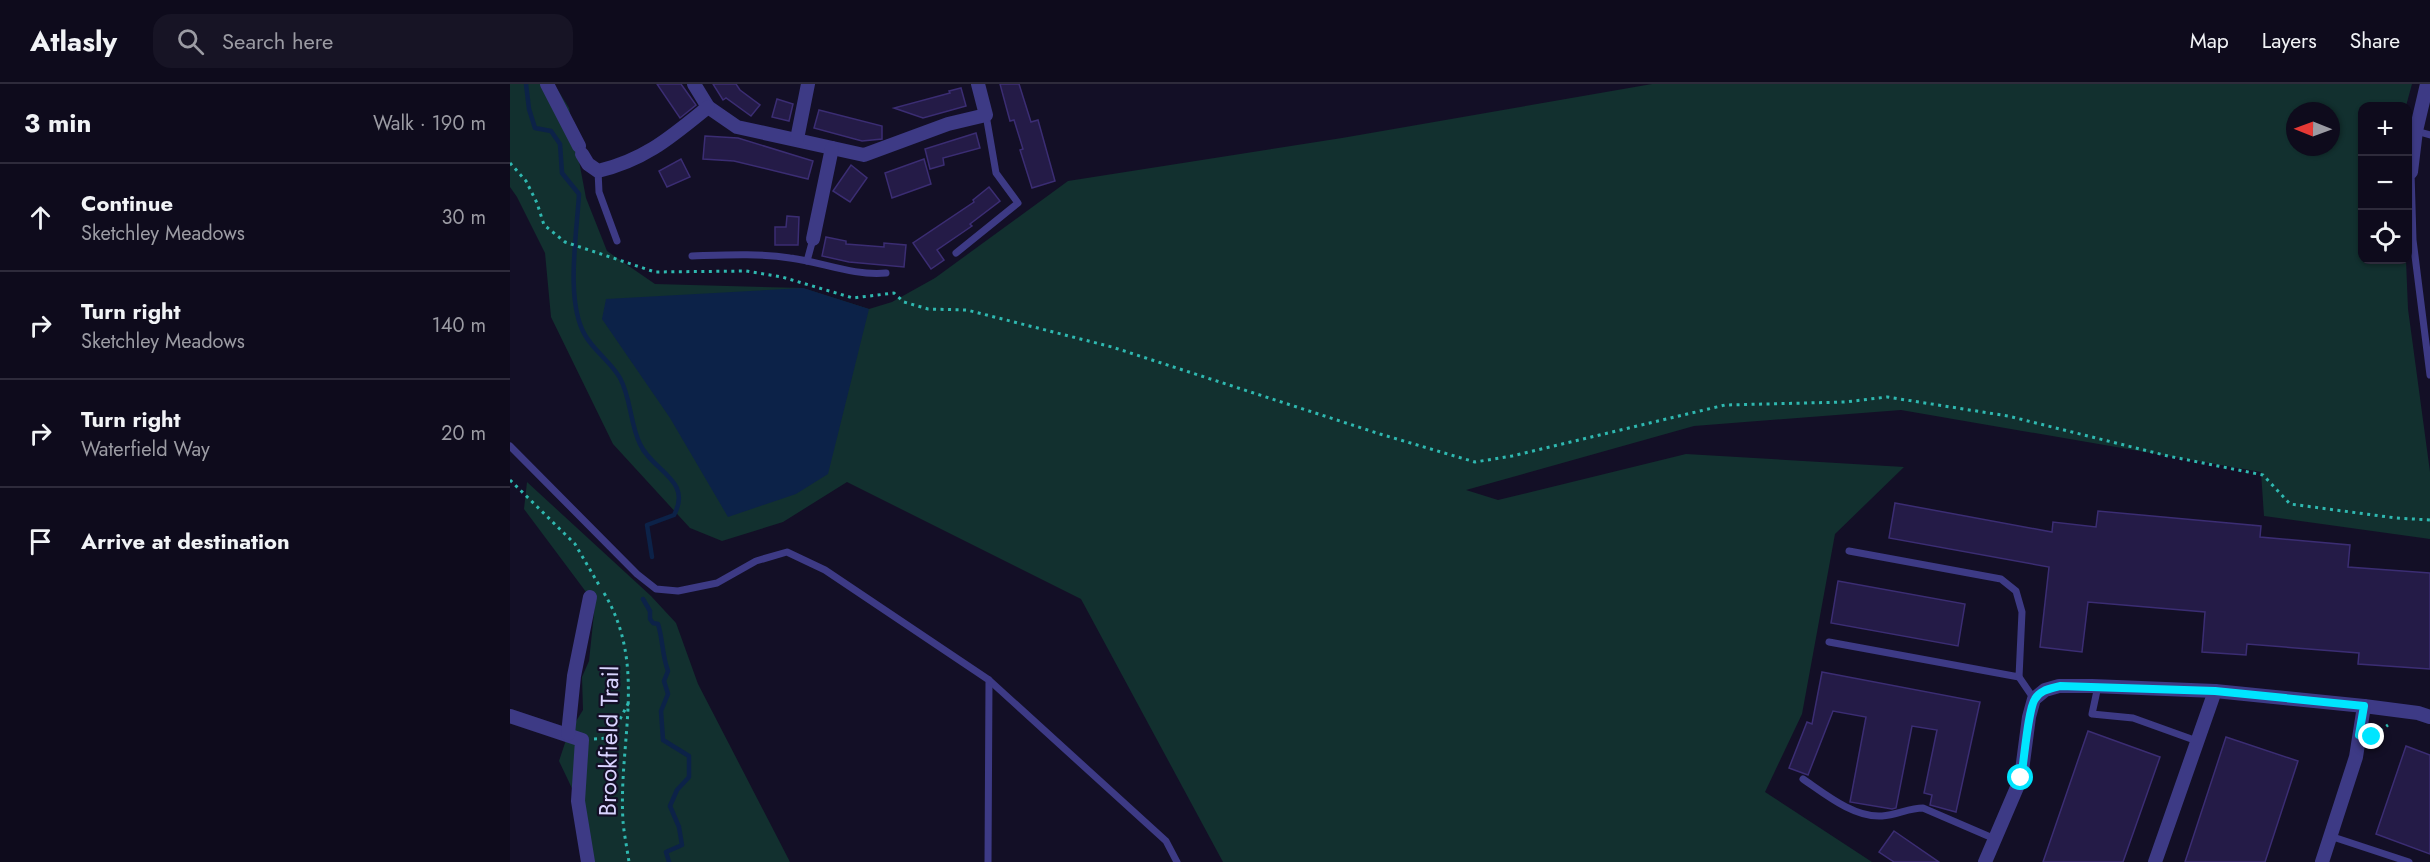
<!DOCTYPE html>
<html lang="en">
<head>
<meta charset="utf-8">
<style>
	body { margin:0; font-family:Jost,sans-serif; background:#171425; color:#f1f3f6 }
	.controls { position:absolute; right:18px; top:18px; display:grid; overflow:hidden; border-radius:12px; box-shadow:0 2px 4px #0004 }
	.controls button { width:54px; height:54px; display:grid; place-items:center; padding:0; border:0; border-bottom:2px solid #2e2b3b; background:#0e0b1c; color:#f1f3f6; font:30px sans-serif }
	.compass { position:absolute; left:1776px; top:18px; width:54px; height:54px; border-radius:50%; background:#0e0b1c; box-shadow:0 2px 4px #0004; rotate:271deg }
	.stop { position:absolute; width:18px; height:18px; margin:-14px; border:4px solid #00e5ff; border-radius:50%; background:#fff }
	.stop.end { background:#00e5ff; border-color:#fff; box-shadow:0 2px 6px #0008 }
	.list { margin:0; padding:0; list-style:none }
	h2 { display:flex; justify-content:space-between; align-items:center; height:78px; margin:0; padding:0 24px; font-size:26px }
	h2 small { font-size:20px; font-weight:400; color:#9b9ba3 }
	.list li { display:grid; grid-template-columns:39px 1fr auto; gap:18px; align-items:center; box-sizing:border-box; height:108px; padding:0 24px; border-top:2px solid #2e2b3b }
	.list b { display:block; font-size:22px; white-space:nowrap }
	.list p { margin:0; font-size:20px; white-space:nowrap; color:#9b9ba3 }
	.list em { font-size:20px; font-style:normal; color:#9b9ba3 }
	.icon { flex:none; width:33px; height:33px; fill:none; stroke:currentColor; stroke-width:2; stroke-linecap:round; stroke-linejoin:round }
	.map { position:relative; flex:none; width:1920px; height:778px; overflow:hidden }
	header { display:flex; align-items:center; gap:36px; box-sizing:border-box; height:84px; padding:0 30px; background:#0e0b1c; border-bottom:2px solid #2e2b3b }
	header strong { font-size:28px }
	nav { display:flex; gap:33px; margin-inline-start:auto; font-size:21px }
	.search { width:420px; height:54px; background:#171425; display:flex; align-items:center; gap:15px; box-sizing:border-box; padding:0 21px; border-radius:18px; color:#9b9ba3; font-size:22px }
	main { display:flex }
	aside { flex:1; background:#0e0b1c }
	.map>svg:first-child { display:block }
	.green { fill:#12302f; fill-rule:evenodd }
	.water { fill:#0c2248 }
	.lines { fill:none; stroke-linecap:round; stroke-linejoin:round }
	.stream { stroke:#0c2248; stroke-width:4.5 }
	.building { fill:#241b47; stroke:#3b2d73; stroke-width:1.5 }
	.path { stroke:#2fb8b0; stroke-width:3; stroke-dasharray:3 4.5; stroke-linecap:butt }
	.service { stroke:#3d3a85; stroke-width:7 }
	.minor { stroke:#3d3a85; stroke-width:14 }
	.route { stroke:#00e5ff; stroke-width:8 }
	.labels { text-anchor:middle; stroke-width:4.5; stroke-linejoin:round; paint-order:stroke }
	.street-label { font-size:24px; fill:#d9d4ff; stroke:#130f26 }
</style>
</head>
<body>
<header>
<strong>Atlasly</strong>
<div class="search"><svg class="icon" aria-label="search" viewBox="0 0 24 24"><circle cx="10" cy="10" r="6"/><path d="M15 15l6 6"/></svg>Search here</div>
<nav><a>Map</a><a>Layers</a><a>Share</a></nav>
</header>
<main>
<aside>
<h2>3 min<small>Walk · 190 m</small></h2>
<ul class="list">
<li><svg class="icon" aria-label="ahead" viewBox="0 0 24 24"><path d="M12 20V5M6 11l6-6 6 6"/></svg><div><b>Continue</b><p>Sketchley Meadows</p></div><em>30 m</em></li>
<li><svg class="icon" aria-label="right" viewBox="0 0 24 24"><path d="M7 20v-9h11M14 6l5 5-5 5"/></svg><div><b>Turn right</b><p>Sketchley Meadows</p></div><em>140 m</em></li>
<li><svg class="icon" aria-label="right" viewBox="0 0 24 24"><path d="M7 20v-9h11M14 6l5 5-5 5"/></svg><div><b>Turn right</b><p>Waterfield Way</p></div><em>20 m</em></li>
<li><svg class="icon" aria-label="arrive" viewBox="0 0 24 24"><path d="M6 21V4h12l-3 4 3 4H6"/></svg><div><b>Arrive at destination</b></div></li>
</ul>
</aside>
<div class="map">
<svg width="1920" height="778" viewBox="0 0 1920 778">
	<rect width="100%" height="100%" fill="#130f26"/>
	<g class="green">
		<path d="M 0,0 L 44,0 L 59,24 L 76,114 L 97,167 L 145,200 L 293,204 L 359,225 L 382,218 L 425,194 L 558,97 L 832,54 L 1142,0 L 1902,0 L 1896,22 L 1852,22 L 1852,176 L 1896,176 L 1898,225 L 1920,388 L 1920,455 L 1754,432 L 1751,388 L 1391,326 L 1184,342 L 956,406 L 988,416 L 1176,370 L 1394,383 L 1325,450 L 1292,630 L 1255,708 L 1362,778 L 713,778 L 571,515 L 337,398 L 273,438 L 212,457 L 180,444 L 103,360 L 41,233 L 35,169 L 7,113 L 0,103 ZM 1785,27 L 1821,27 L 1821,63 L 1785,63 Z"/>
		<path d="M 17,398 L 141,512 L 166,539 L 188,600 L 280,778 L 78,778 L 68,717 L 49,677 L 58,650 L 73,626 L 72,593 L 79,577 L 85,520 L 14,425 Z"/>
	</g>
	<path class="water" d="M 293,204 L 359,225 L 318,390 L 286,410 L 218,433 L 160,334 L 92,235 L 96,215 Z"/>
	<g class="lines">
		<g class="stream">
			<path d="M 16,0 L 19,25 L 25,44 L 41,47 L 50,60 L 52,89 L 69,110 C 67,149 55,217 75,251 C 84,267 101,278 110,294 C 121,314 120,340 130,360 C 142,387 183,396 164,431 L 137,441 L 142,473"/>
			<path d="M 133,515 L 140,527 L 140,535 L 143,539 L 148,540 C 153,556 152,571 158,587 L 154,597 L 158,610 L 151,627 L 153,656 L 179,672 L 179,693 L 167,706 L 160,722 L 169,743 L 172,761 L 156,768 L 159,778"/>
		</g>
	</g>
	<g class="building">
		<path d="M 147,0 L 171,0 L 186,21 L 170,34 Z"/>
		<path d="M 203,0 L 226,0 L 230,6 L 250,21 L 241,32 L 216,14 L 213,16 Z"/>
		<path d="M 490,0 L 509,0 L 521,38 L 528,36 L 545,97 L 522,104 L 510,66 L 513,65 L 504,36 L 500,37 Z"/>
		<path d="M 451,4 L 456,22 L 438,27 L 413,34 L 384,24 L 440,9 L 439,7 Z"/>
		<path d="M 267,15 L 283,20 L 279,37 L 262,33 Z"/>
		<path d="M 309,26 L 372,42 L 372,55 L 352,57 L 304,44 Z"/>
		<path d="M 466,49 L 470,64 L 433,74 L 434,81 L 420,85 L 415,65 Z"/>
		<path d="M 195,52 L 228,54 L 303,77 L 298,95 L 224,77 L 193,75 Z"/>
		<path d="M 171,75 L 180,93 L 157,103 L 149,87 Z"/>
		<path d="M 414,75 L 421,100 L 382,114 L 375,89 Z"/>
		<path d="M 341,81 L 357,94 L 340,118 L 323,107 Z"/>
		<path d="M 479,103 L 490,117 L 460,140 L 462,142 L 427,166 L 434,176 L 421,185 L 403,159 L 464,118 L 463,116 Z"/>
		<path d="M 277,132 L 289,133 L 288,161 L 265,161 L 265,143 L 276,143 Z"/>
		<path d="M 316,153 L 336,157 L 336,160 L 374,163 L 374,159 L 396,161 L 394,183 L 339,178 L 312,172 Z"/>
		<path d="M 1385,419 L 1542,448 L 1543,438 L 1586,443 L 1588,427 L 1751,442 L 1750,453 L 1840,461 L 1838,483 L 1920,489 L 1920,585 L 1848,580 L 1849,569 L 1737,560 L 1736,571 L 1692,568 L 1695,528 L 1578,518 L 1572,568 L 1530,563 L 1539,483 L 1379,454 Z"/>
		<path d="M 1328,497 L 1455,520 L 1448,562 L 1321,539 Z"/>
		<path d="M 1312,588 L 1470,618 L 1446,728 L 1420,721 L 1422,711 L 1414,709 L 1427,646 L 1402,642 L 1386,724 L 1382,725 L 1340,718 L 1356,633 L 1323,627 L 1298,691 L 1279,684 L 1297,638 L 1302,640 Z"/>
		<path d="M 1578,647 L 1650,673 L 1613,778 L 1533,778 Z"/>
		<path d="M 1716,653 L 1788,677 L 1755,778 L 1675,778 Z"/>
		<path d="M 1896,662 L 1920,671 L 1920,770 L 1866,750 Z"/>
		<path d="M 1384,747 L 1429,778 L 1384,778 L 1369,768 Z"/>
	</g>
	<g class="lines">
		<g class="path">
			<path d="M 0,79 L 16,97 L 27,119 L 34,141 L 55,158 L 145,188 L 236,187 L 272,193 L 343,214 L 384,209 L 394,218 L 418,225 L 457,226 L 602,263 L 870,350 L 965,378 L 1002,372 L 1215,321 L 1335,318 L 1377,313 L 1498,332 L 1658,372 L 1753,391 L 1780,420 L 1886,434 L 1920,436"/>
			<path d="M 0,396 L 65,460 L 89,501"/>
			<path d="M 94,509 C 138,582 108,658 113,737 C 114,750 117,764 119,778"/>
			<path d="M 1864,651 L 1878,641"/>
			<path d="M 84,655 L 100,654 L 119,618"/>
		</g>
		<g class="service">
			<path d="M 1906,47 L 1920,51"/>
			<path d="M 88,87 L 89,108 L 107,157"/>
			<path d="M 1901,88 L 1903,156 L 1920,291"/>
			<path d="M 446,169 L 508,119 L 486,89 L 476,31"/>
			<path d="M 182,172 C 214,171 248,169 280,174 C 312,178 343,192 376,189"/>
			<path d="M 297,177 L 303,155"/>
			<path d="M 0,362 L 127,490 L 146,505 L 168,507 L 207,499 L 246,477 L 277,468 L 315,486 L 479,596 L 478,778"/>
			<path d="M 1319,558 L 1509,593 L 1512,528 L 1506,507 L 1491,495 L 1339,467"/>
			<path d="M 1509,593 L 1524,615"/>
			<path d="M 479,596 L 656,757 L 667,778"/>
			<path d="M 1588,602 L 1582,630 L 1623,634 L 1687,657"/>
			<path d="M 1293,695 C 1315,710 1344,734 1372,732 C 1387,731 1399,724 1413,724 L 1485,755"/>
			<path d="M 1820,752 L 1899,778"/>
		</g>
		<g class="minor">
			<path d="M 37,0 L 69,62"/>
			<path d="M 184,0 L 198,23 L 227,43 L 354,71 L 438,40 L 476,31 L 468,0"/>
			<path d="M 287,55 L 298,0"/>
			<path d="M 72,70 L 78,80 L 88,87 C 135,76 161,53 198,23"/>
			<path d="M 1901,88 L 1906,47 L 1917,0"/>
			<path d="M 303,155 L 322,64"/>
			<path d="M 0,632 L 72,656 L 68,717 L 78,778"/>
			<path d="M 58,650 L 64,592 L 80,513"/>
			<path d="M 1475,778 L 1511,694 L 1519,633 L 1524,615 L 1535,606 L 1549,602 L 1582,602 L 1705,607 L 1854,622 L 1908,629 L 1920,633"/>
			<path d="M 1645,778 L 1705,607"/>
			<path d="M 1812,778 L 1846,673 L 1854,622"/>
		</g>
	</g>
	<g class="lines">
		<path class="route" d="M 1511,694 C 1514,678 1518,625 1525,615 C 1530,606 1540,605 1550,602 L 1705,607 L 1854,622 L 1849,651 L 1862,653"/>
	</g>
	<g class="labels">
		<g class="street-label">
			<text transform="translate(99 657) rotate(-89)" y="8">Brookfield Trail</text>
		</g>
	</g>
</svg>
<div class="controls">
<button>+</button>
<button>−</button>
<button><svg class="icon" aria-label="locate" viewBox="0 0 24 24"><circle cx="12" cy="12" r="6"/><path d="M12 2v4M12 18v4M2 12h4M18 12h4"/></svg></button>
</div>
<svg class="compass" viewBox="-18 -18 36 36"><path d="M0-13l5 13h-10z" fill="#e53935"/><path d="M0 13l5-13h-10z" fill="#9b9ba3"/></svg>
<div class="stop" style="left:1511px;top:694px"></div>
<div class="stop end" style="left:1862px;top:653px"></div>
</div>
</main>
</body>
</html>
